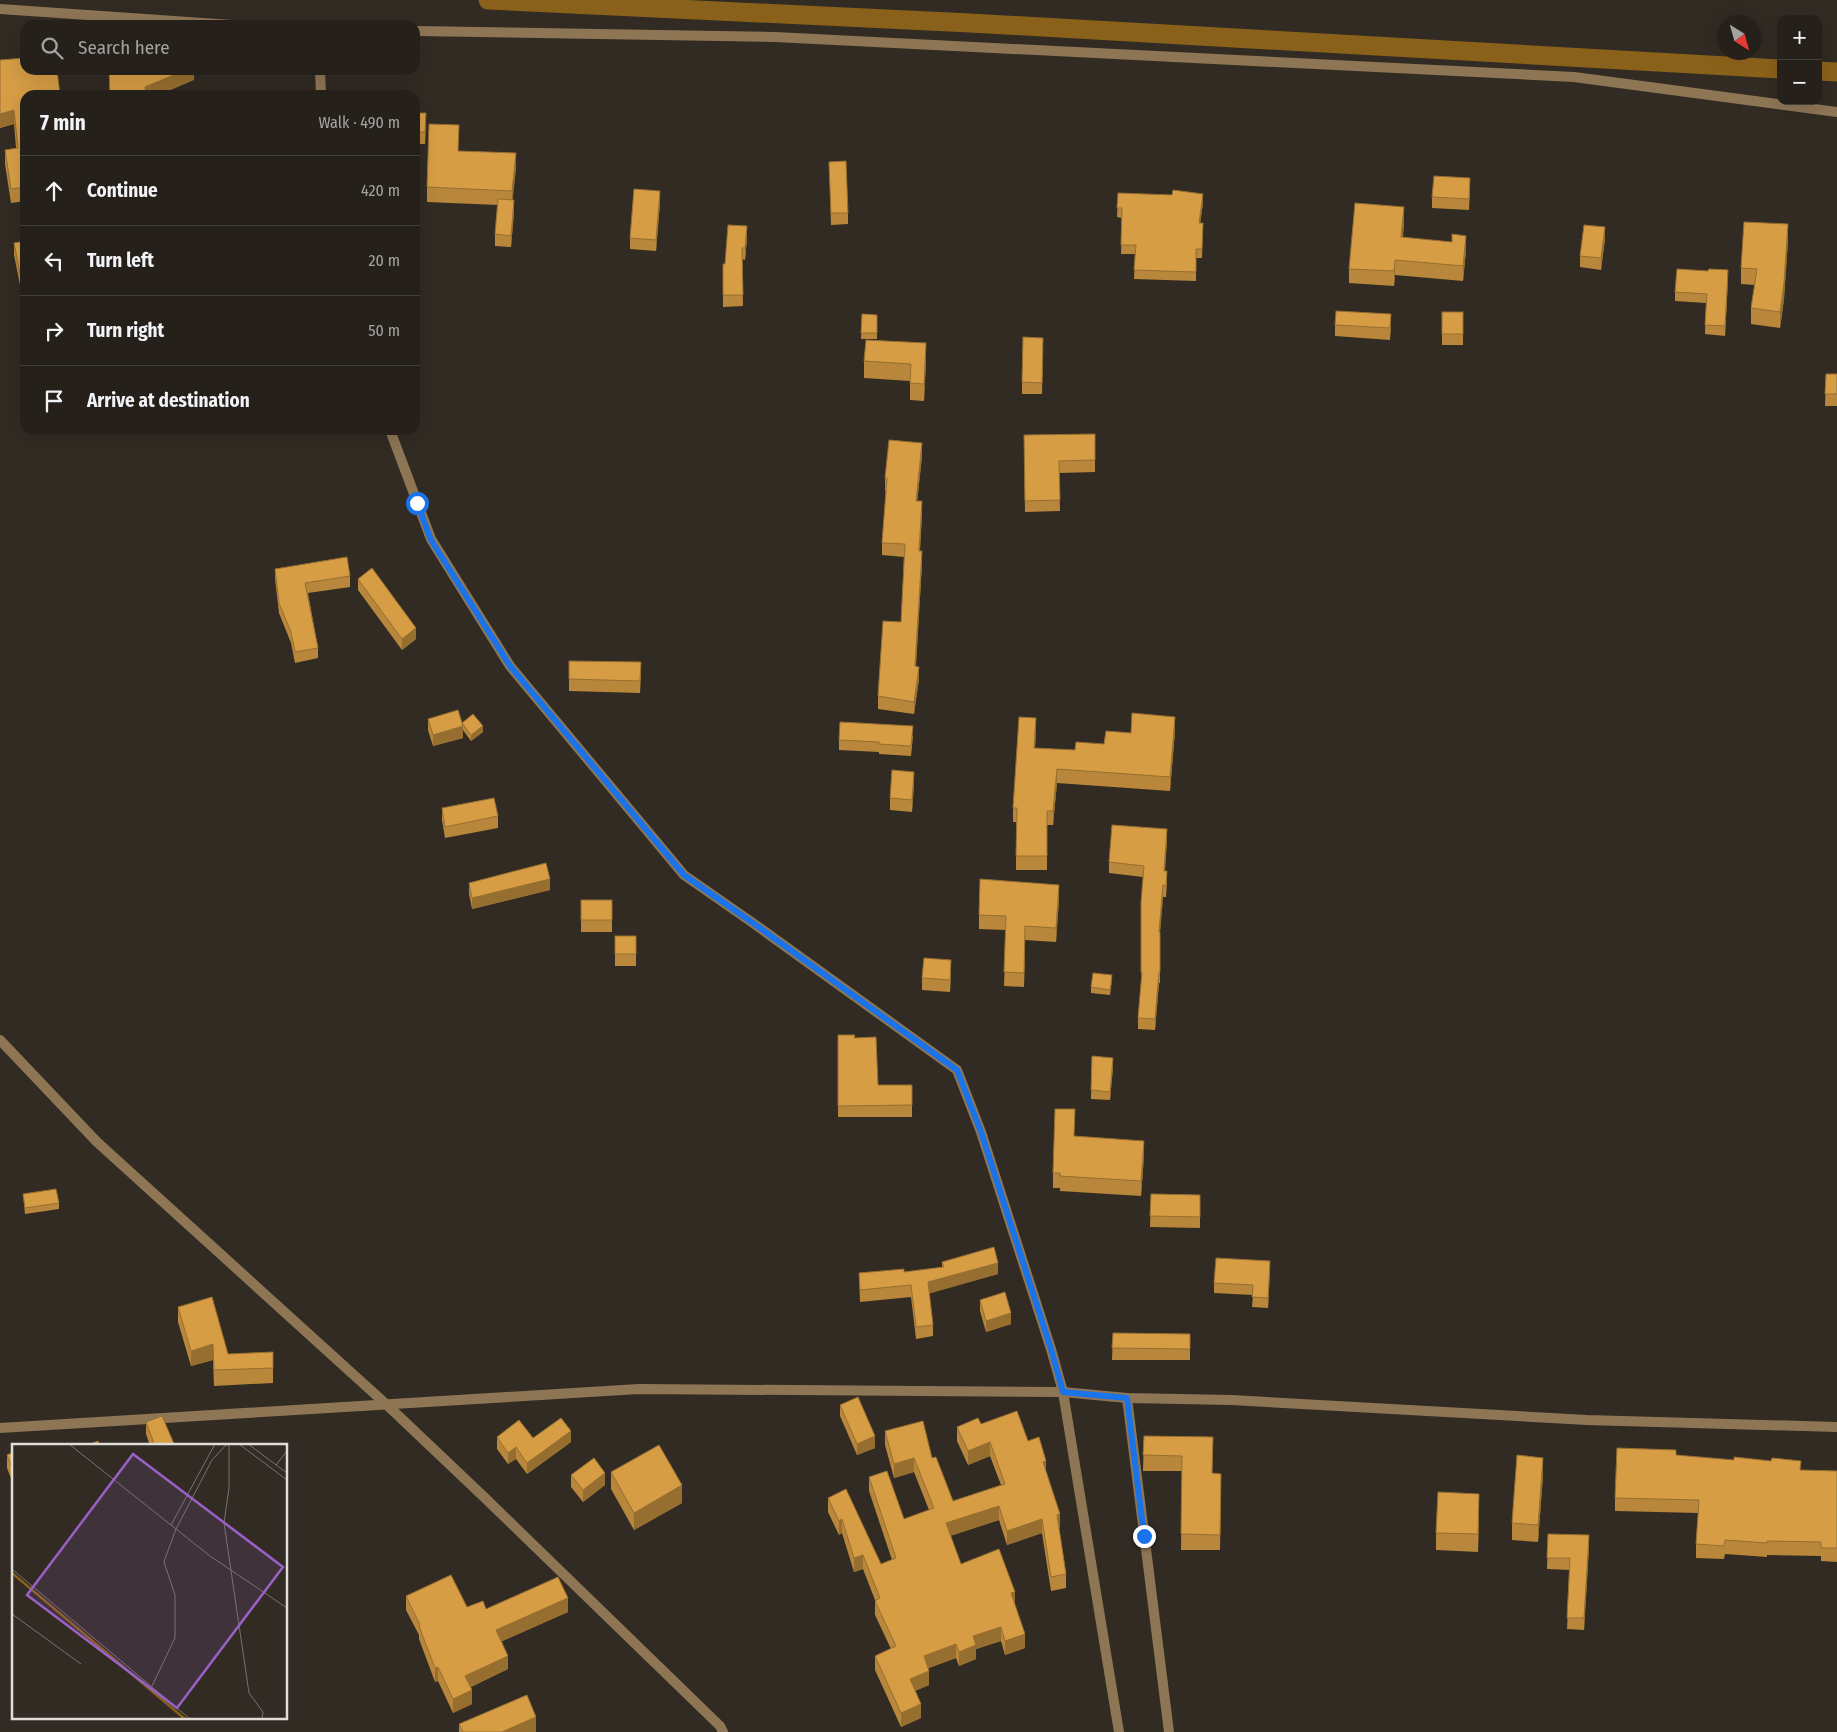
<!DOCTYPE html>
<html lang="en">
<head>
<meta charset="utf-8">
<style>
	body { margin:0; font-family:"Fira Sans Condensed",sans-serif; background:#312d27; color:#f1f3f6 }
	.controls { position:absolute; right:15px; top:15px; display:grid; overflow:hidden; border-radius:10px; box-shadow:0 5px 20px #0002 }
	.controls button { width:45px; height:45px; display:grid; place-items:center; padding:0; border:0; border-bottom:1px solid #423e39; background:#25201a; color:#f1f3f6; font:25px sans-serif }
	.compass { position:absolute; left:1717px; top:15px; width:45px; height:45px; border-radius:50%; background:#25201a; box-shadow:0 5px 20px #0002; rotate:143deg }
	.stop { position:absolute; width:15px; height:15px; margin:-11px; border:4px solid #1a73e8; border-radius:50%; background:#fff }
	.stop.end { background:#1a73e8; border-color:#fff; box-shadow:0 1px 5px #0008 }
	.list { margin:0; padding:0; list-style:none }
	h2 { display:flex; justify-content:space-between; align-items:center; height:65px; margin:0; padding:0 20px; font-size:21px }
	h2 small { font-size:16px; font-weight:400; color:#a3a3a2 }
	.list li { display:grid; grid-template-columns:32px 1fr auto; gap:15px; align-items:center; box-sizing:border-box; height:70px; padding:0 20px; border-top:1px solid #423e39 }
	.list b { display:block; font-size:19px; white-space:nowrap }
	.list em { font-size:16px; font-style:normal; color:#a3a3a2 }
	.icon { flex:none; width:28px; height:28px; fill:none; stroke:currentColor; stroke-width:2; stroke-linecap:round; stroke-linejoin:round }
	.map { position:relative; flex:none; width:1837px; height:1732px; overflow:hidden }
	.search { position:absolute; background:#25201a; box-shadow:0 5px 20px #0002; left:20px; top:20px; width:400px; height:55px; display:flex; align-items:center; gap:12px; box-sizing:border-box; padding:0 18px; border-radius:15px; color:#a3a3a2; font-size:19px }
	.panel { position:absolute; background:#25201a; box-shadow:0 5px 20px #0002; left:20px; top:90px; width:400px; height:345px; border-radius:15px }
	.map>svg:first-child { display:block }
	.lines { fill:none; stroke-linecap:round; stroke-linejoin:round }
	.canal { stroke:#8a611a; stroke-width:19 }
	.minor { stroke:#8e7655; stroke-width:10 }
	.wall { fill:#b8873b }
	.shaded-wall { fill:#966e30 }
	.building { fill:#d69d45; stroke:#966e30 }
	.route { stroke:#1a73e8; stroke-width:6 }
	.inset-river { fill:none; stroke:#8a611a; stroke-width:2.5 }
	.inset-road { fill:none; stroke:#77726b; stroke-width:1 }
	.view { fill:#9961c6; fill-opacity:0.15; stroke:#9961c6; stroke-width:2.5 }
	.inset-edge { fill:none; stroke:#e0dcd7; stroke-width:2.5 }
</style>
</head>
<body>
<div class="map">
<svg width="1837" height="1732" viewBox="0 0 1837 1732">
	<rect width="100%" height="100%" fill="#312b23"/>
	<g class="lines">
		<g class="canal">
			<path d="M 488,0 L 970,23 L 1781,69"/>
			<path d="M 1818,71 L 1837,72"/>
		</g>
		<g class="minor">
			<path d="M 0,9 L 232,25"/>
			<path d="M 415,31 L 775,37 L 1574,77 L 1837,112"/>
			<path d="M 320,70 L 321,95"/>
			<path d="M 390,430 L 431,539 L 510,666 L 684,875 L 753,923 L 957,1070 L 981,1132 L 1051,1349 L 1063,1392 L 1119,1732"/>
			<path d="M 0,1040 L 97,1142 L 387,1405 L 484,1497 L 720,1726 L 723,1732"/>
			<path d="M 1127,1398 L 1169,1732"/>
			<path d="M 0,1428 L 639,1389 L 1063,1392 L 1127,1398 L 1232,1400 L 1587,1420 L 1837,1427"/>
		</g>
	</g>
	<g class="wall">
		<path d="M 0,60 L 25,70 L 102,70 L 101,74 L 57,74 L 25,95 L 25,201 L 11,203 L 5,164 L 5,150 L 16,148 L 14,124 L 0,128 Z"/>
		<path d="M 415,113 L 426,125 L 425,144 L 415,144 Z"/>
		<path d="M 458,151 L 516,168 L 512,200 L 514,212 L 511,247 L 495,246 L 495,234 L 498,205 L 427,202 L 427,187 Z"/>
		<path d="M 829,162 L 848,213 L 848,224 L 831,225 Z"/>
		<path d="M 1470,190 L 1469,210 L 1432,208 L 1432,197 Z"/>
		<path d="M 1118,193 L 1203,203 L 1200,223 L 1203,223 L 1202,258 L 1196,258 L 1196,281 L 1134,279 L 1135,254 L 1121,254 L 1122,218 L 1117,217 Z"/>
		<path d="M 660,203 L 656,251 L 630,249 L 630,238 Z"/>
		<path d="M 1404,222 L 1403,237 L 1466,250 L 1463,281 L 1395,275 L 1394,286 L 1349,283 L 1349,269 Z"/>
		<path d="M 747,238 L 745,260 L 742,259 L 743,306 L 723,307 L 723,264 L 725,264 Z"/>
		<path d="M 1605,239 L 1601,270 L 1580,267 L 1580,256 Z"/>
		<path d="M 1788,240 L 1784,299 L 1780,328 L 1751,324 L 1751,308 L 1755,285 L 1741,284 L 1741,268 Z"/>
		<path d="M 25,241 L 25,289 L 21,290 L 14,255 L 14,243 Z"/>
		<path d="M 1728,280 L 1725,336 L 1705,334 L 1706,303 L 1675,301 L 1675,292 Z"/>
		<rect x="1442" y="312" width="21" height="33"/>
		<path d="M 862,314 L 877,315 L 877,339 L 861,339 Z"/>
		<path d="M 1335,325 L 1391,326 L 1390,340 L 1335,336 Z"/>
		<path d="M 1043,349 L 1042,394 L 1022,394 L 1022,382 Z"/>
		<path d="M 926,360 L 924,401 L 910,400 L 910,381 L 864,378 L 864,361 Z"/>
		<path d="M 1826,374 L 1837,374 L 1837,406 L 1825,406 Z"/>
		<path d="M 1024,435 L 1095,460 L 1095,472 L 1059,473 L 1060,511 L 1025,512 Z"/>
		<path d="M 922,456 L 917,501 L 922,514 L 920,551 L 922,564 L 916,666 L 919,679 L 914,714 L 878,709 L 878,696 L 901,622 L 904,557 L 882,555 L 882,543 L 886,491 L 885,491 L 885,478 Z"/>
		<path d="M 275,569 L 350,576 L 350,587 L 308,593 L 318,648 L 318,658 L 295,663 L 291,643 L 279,613 L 275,579 Z"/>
		<path d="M 358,579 L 416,639 L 402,650 L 358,590 Z"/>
		<path d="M 569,661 L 641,674 L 640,693 L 569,691 Z"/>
		<path d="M 428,719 L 462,724 L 483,732 L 471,741 L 463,730 L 463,738 L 433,746 L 428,730 Z"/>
		<path d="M 1175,731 L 1170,791 L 1057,783 L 1053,825 L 1047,825 L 1047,870 L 1016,870 L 1016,822 L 1013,822 L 1013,808 L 1036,732 L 1035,748 L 1075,750 L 1104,744 L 1131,733 Z"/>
		<path d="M 913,736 L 911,756 L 879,754 L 879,752 L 839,750 L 839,740 Z"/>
		<path d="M 914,783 L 912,812 L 890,810 L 890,798 Z"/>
		<path d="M 442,808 L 498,816 L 498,828 L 445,838 L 442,820 Z"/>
		<path d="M 1167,840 L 1165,871 L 1167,883 L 1166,897 L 1163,897 L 1160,932 L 1160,983 L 1159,983 L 1155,1030 L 1138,1029 L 1138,1018 L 1141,983 L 1141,972 L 1143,877 L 1109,873 L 1109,862 Z"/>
		<path d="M 469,883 L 550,890 L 472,909 L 469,894 Z"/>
		<path d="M 1059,899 L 1056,942 L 1025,940 L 1024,987 L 1004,986 L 1006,930 L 979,929 L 979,915 Z"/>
		<rect x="581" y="900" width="31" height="32"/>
		<rect x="615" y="936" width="21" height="30"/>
		<path d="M 951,971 L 950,992 L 922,990 L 922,978 Z"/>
		<path d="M 1112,981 L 1110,995 L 1091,993 L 1091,987 Z"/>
		<path d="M 838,1035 L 854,1038 L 878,1085 L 912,1085 L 912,1117 L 838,1117 Z"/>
		<path d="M 1092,1056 L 1113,1067 L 1110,1100 L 1091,1099 Z"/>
		<path d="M 1074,1136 L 1144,1156 L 1141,1196 L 1060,1191 L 1060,1188 L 1053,1188 L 1053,1173 Z"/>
		<path d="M 23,1194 L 59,1203 L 59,1209 L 25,1214 Z"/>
		<path d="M 1151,1194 L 1200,1195 L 1200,1228 L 1150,1227 Z"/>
		<path d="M 942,1262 L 998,1274 L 929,1293 L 933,1325 L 933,1336 L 916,1339 L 911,1297 L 860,1302 L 859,1273 L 904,1272 L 942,1267 Z"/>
		<path d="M 1270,1270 L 1268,1308 L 1252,1307 L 1253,1295 L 1214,1293 L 1214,1283 Z"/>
		<path d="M 980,1300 L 1011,1324 L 986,1332 L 980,1311 Z"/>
		<path d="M 178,1307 L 228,1354 L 273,1368 L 273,1383 L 214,1386 L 213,1360 L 191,1366 L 178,1322 Z"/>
		<path d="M 1113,1333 L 1190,1334 L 1190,1360 L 1112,1360 Z"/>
		<path d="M 840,1405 L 875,1448 L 857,1455 L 840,1416 Z"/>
		<path d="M 146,1422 L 175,1446 L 150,1446 L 146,1434 Z"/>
		<path d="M 981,1424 L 1028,1441 L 1046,1472 L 1060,1528 L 1059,1528 L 1066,1574 L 1066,1588 L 1051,1591 L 1042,1533 L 1007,1545 L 999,1520 L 950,1536 L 961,1564 L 1015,1605 L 1025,1648 L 1005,1655 L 1001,1641 L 976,1649 L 976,1659 L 959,1666 L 956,1658 L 928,1668 L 929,1685 L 915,1691 L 921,1718 L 901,1727 L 875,1670 L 875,1656 L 891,1649 L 875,1615 L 875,1600 L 863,1569 L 854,1572 L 842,1533 L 839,1535 L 828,1512 L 828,1498 L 881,1564 L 892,1560 L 869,1491 L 869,1477 L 904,1519 L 929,1510 L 914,1472 L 894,1478 L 885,1445 L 885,1431 L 932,1458 L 953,1501 L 1001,1485 L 990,1456 L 968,1465 L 957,1441 L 957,1427 Z"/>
		<path d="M 1144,1436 L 1213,1437 L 1212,1473 L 1221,1489 L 1220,1550 L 1181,1550 L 1182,1471 L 1143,1471 Z"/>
		<path d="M 497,1437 L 533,1438 L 571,1442 L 527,1474 L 516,1459 L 508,1464 L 497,1449 Z"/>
		<path d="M 14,1452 L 14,1486 L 7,1468 L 7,1455 Z"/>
		<path d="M 1676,1455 L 1801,1470 L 1837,1471 L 1837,1562 L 1821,1561 L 1821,1556 L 1767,1555 L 1767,1557 L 1725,1554 L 1724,1559 L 1696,1558 L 1696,1544 L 1699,1513 L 1615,1511 L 1615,1498 Z"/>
		<path d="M 611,1472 L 682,1503 L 634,1530 L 611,1489 Z"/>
		<path d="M 571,1475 L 605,1485 L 583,1502 L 571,1487 Z"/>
		<path d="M 1543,1475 L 1538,1542 L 1512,1540 L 1512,1523 Z"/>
		<path d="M 1479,1511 L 1478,1552 L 1436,1550 L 1436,1533 Z"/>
		<path d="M 1548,1534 L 1589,1547 L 1584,1630 L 1567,1629 L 1570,1570 L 1547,1569 Z"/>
		<path d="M 406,1596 L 467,1607 L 486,1609 L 568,1612 L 502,1641 L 508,1669 L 471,1687 L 472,1704 L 453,1713 L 438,1681 L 435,1682 L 419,1639 L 419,1635 L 406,1610 Z"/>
		<path d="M 459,1724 L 536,1732 L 459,1732 Z"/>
	</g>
	<g class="shaded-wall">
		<path d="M 186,70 L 194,70 L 194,80 L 159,95 L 145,95 L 145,87 Z"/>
		<path d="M 14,110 L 14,124 L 0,128 L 0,114 Z"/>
		<path d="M 516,153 L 516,168 L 512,206 L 512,191 Z"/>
		<path d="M 660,191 L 660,203 L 656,251 L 656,240 Z"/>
		<path d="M 1203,194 L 1203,203 L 1199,232 L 1199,223 Z"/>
		<path d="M 514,200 L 514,212 L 511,247 L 511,236 Z"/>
		<path d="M 1404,207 L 1404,222 L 1401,252 L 1401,237 Z"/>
		<path d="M 1788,224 L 1788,240 L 1784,299 L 1780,328 L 1780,312 Z"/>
		<path d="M 747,226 L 747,238 L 745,260 L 745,248 Z"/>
		<path d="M 1605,227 L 1605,239 L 1601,270 L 1601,258 Z"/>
		<path d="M 1466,236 L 1466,250 L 1463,281 L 1463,266 Z"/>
		<path d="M 1395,260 L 1395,275 L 1394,286 L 1394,271 Z"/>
		<path d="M 1728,270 L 1728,280 L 1725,336 L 1725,326 Z"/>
		<path d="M 926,343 L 926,360 L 924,401 L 924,384 Z"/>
		<path d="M 922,443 L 922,456 L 916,514 L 916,501 Z"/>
		<path d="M 922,501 L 922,514 L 919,563 L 919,551 Z"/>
		<path d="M 922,551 L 922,564 L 915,679 L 915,666 Z"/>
		<path d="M 416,628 L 416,639 L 402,650 L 402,639 Z"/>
		<path d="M 919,667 L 919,679 L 914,714 L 914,702 Z"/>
		<path d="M 1175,717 L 1175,731 L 1170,791 L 1170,777 Z"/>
		<path d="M 1036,718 L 1036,732 L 1034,762 L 1034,748 Z"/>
		<path d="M 463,726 L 463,738 L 433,746 L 433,735 Z"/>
		<path d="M 483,726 L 483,732 L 471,741 L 471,735 Z"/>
		<path d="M 1057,769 L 1057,783 L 1053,825 L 1053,811 Z"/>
		<path d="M 914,772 L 914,783 L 912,812 L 912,800 Z"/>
		<path d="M 1167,829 L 1167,840 L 1164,882 L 1164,871 Z"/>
		<path d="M 550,879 L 550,890 L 472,909 L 472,898 Z"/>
		<path d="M 1059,885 L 1059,899 L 1056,942 L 1056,928 Z"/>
		<path d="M 1163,885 L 1163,897 L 1159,944 L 1159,932 Z"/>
		<path d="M 1025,926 L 1025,940 L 1024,987 L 1024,973 Z"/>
		<path d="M 951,960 L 951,971 L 950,992 L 950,980 Z"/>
		<path d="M 1159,972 L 1159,983 L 1155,1030 L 1155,1019 Z"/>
		<path d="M 1113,1058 L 1113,1067 L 1110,1100 L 1110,1092 Z"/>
		<path d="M 1144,1141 L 1144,1156 L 1141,1196 L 1141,1181 Z"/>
		<path d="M 1270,1261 L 1270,1270 L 1268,1308 L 1268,1298 Z"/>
		<path d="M 998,1263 L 998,1274 L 928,1294 L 928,1282 Z"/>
		<path d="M 1011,1313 L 1011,1324 L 986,1332 L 986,1321 Z"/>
		<path d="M 213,1344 L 213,1360 L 191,1366 L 191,1351 Z"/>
		<path d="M 571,1431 L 571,1442 L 527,1474 L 527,1463 Z"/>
		<path d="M 875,1436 L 875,1448 L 857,1455 L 857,1444 Z"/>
		<path d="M 990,1442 L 990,1456 L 968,1465 L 968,1451 Z"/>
		<path d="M 516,1447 L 516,1459 L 508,1464 L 508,1453 Z"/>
		<path d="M 914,1458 L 914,1472 L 894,1478 L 894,1464 Z"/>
		<path d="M 1543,1458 L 1543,1475 L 1538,1542 L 1538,1525 Z"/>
		<path d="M 1046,1461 L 1046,1475 L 1043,1462 Z"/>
		<path d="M 605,1473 L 605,1485 L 583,1502 L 583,1490 Z"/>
		<path d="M 682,1485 L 682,1503 L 634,1530 L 634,1513 Z"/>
		<path d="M 1479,1494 L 1479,1511 L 1478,1552 L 1478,1534 Z"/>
		<path d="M 999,1506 L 999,1520 L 946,1537 L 946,1523 Z"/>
		<path d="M 1060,1514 L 1060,1528 L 1057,1529 L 1057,1515 Z"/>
		<path d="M 842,1519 L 842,1533 L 839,1535 L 839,1521 Z"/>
		<path d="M 1042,1519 L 1042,1533 L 1007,1545 L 1007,1531 Z"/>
		<path d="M 1589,1535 L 1589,1547 L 1584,1630 L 1584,1618 Z"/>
		<path d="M 863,1555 L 863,1569 L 854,1572 L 854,1558 Z"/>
		<path d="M 1015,1592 L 1015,1605 L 1011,1593 Z"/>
		<path d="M 568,1598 L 568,1612 L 496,1644 L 496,1630 Z"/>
		<path d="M 1001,1627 L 1001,1641 L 976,1649 L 976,1659 L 959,1666 L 959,1652 L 973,1636 Z"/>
		<path d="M 1025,1634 L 1025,1648 L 1005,1655 L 1005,1641 Z"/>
		<path d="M 956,1644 L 956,1658 L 924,1670 L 924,1656 Z"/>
		<path d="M 508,1656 L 508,1669 L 465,1689 L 465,1676 Z"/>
		<path d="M 438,1667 L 438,1681 L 435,1682 L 435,1668 Z"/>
		<path d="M 929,1671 L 929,1685 L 910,1693 L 910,1679 Z"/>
		<path d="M 472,1690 L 472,1704 L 453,1713 L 453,1699 Z"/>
		<path d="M 921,1704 L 921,1718 L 901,1727 L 901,1713 Z"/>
		<path d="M 536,1717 L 536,1732 L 502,1732 Z"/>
	</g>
	<g class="building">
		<path d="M 25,58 L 25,70 L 57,70 L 60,95 L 25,95 L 25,187 L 11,189 L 5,150 L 18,148 L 14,110 L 0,114 L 0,60 Z"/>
		<path d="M 109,70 L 186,70 L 145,87 L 146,95 L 110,95 Z"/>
		<path d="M 415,113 L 426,113 L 425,132 L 415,132 Z"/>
		<path d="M 429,124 L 459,125 L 458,151 L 516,153 L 512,191 L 427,187 Z"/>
		<path d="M 846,161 L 848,213 L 831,213 L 829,162 Z"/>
		<path d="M 1434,176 L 1470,178 L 1469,199 L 1432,197 Z"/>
		<path d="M 634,189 L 660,191 L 656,240 L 630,238 Z"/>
		<path d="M 1173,190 L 1203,194 L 1199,223 L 1203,223 L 1202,249 L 1196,249 L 1196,272 L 1134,270 L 1136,245 L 1121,245 L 1122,208 L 1117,208 L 1118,193 L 1172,195 Z"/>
		<path d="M 498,199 L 514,200 L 511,236 L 495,234 Z"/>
		<path d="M 1355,203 L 1404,207 L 1401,237 L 1452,242 L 1452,234 L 1466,236 L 1463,266 L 1395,260 L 1394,271 L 1349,269 Z"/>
		<path d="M 1744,222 L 1788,224 L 1784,283 L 1780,312 L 1751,308 L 1757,269 L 1741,268 Z"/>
		<path d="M 728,225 L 747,226 L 745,248 L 742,248 L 743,295 L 723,295 L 723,264 L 725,264 Z"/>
		<path d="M 1584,225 L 1605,227 L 1601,258 L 1580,256 Z"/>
		<path d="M 25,241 L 25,277 L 21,278 L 14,243 Z"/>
		<path d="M 1677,269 L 1708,271 L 1709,269 L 1728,270 L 1725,326 L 1705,325 L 1707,294 L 1675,292 Z"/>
		<path d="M 1336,311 L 1391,314 L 1390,328 L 1335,325 Z"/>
		<rect x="1442" y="312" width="21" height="22"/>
		<path d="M 862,314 L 877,315 L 877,333 L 861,333 Z"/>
		<path d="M 1023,337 L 1043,338 L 1042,383 L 1022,382 Z"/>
		<path d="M 866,340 L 926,343 L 924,384 L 910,383 L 911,364 L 864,361 Z"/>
		<path d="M 1826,374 L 1837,374 L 1837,394 L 1825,394 Z"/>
		<path d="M 1095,434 L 1095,460 L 1059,461 L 1060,500 L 1025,501 L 1024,435 Z"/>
		<path d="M 889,440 L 922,443 L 916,501 L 922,501 L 919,551 L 922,551 L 915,666 L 919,667 L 914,702 L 878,696 L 883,621 L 901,622 L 905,544 L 882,543 L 887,478 L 885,478 Z"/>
		<path d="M 347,557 L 350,576 L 305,583 L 318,648 L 295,652 L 291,632 L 279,603 L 275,569 Z"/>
		<path d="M 372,568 L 416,628 L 402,639 L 358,579 Z"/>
		<path d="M 569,661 L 641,662 L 640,681 L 569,679 Z"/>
		<path d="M 458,710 L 463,726 L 433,735 L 428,719 Z"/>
		<path d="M 1132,713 L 1175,717 L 1170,777 L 1057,769 L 1053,811 L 1047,811 L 1047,856 L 1016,856 L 1017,808 L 1013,808 L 1019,717 L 1036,718 L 1034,748 L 1075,750 L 1076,742 L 1104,744 L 1106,731 L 1131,733 Z"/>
		<path d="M 473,714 L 483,726 L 471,735 L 462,723 Z"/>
		<path d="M 840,722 L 913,726 L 911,746 L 879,744 L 879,742 L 839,740 Z"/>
		<path d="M 892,770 L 914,772 L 912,800 L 890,798 Z"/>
		<path d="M 494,798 L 498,816 L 445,827 L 442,808 Z"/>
		<path d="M 1112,825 L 1167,829 L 1164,871 L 1167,871 L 1166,886 L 1163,885 L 1159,932 L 1160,932 L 1160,972 L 1159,972 L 1155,1019 L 1138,1018 L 1142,972 L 1141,972 L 1141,902 L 1144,866 L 1109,862 Z"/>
		<path d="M 546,863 L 550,879 L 472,898 L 469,883 Z"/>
		<path d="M 980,879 L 1059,885 L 1056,928 L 1025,926 L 1024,973 L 1004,972 L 1006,916 L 979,915 Z"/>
		<rect x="581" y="900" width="31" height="20"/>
		<rect x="615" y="936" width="21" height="18"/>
		<path d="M 924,958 L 951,960 L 950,980 L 922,978 Z"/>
		<path d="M 1093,973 L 1112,975 L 1110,990 L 1091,987 Z"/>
		<path d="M 838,1035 L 855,1035 L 854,1038 L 876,1037 L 878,1085 L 912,1085 L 912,1105 L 838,1106 Z"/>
		<path d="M 1092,1056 L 1113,1058 L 1110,1092 L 1091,1090 Z"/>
		<path d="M 1055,1109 L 1075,1109 L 1074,1136 L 1144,1141 L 1141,1181 L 1060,1176 L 1060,1173 L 1053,1173 Z"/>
		<path d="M 56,1189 L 59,1203 L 25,1208 L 23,1194 Z"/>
		<path d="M 1151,1194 L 1200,1195 L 1200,1217 L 1150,1216 Z"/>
		<path d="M 994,1247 L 998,1263 L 928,1282 L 933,1325 L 916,1327 L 911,1285 L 860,1290 L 859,1273 L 904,1269 L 904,1272 L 944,1267 L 942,1262 Z"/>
		<path d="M 1216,1258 L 1270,1261 L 1268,1298 L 1252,1297 L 1253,1285 L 1214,1283 Z"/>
		<path d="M 1005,1292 L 1011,1313 L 986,1321 L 980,1300 Z"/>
		<path d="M 212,1297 L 228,1354 L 273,1352 L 273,1368 L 214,1370 L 213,1344 L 191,1351 L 178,1307 Z"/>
		<path d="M 1113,1333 L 1190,1334 L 1190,1349 L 1112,1348 Z"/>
		<path d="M 858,1397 L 875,1436 L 857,1444 L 840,1405 Z"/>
		<path d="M 1017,1411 L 1028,1441 L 1039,1437 L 1046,1461 L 1043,1462 L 1060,1514 L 1057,1515 L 1066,1574 L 1051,1577 L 1042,1519 L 1007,1531 L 999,1506 L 946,1523 L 961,1564 L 999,1549 L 1015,1592 L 1011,1593 L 1025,1634 L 1005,1641 L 1001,1627 L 973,1636 L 976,1645 L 959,1652 L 956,1644 L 924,1656 L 929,1671 L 910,1679 L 921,1704 L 901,1713 L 875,1656 L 896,1646 L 875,1601 L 880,1598 L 863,1555 L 854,1558 L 842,1519 L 839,1521 L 828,1498 L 846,1489 L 881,1564 L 896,1558 L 869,1477 L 887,1471 L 904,1519 L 934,1508 L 914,1458 L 894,1464 L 885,1431 L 923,1421 L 932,1458 L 936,1457 L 953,1501 L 1005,1484 L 990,1442 L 968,1451 L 957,1427 L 978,1418 L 981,1424 Z"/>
		<path d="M 162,1416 L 175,1446 L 155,1446 L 146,1422 Z"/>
		<path d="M 561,1418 L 571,1431 L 527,1463 L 516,1447 L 508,1453 L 497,1437 L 519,1420 L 533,1438 Z"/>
		<path d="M 1144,1436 L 1213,1437 L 1212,1473 L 1221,1474 L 1220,1535 L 1181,1534 L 1182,1456 L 1143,1455 Z"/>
		<path d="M 98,1441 L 99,1446 L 85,1446 Z"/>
		<path d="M 38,1443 L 39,1446 L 31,1446 Z"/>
		<path d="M 659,1445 L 682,1485 L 634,1513 L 611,1472 Z"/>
		<path d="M 1617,1448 L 1676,1450 L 1676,1455 L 1734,1460 L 1734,1457 L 1771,1461 L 1772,1458 L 1801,1461 L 1800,1470 L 1837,1471 L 1837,1548 L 1821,1548 L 1821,1542 L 1767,1541 L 1767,1543 L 1725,1540 L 1724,1546 L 1696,1544 L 1699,1500 L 1615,1498 Z"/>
		<path d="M 14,1452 L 14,1473 L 7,1455 Z"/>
		<path d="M 1517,1455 L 1543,1458 L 1538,1525 L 1512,1523 Z"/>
		<path d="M 594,1458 L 605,1473 L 583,1490 L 571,1475 Z"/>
		<path d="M 1438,1492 L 1479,1494 L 1478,1534 L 1436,1533 Z"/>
		<path d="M 1548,1534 L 1589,1535 L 1584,1618 L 1567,1618 L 1570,1558 L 1547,1558 Z"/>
		<path d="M 451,1575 L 467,1607 L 483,1601 L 486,1609 L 558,1577 L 568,1598 L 496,1630 L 508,1656 L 465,1676 L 472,1690 L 453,1699 L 438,1667 L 435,1668 L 419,1626 L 420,1625 L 406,1596 Z"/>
		<path d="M 527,1695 L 536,1717 L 502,1732 L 463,1732 L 459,1724 Z"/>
	</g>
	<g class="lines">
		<path class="route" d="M 417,503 L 431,540 L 510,666 L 684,875 L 753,923 L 957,1070 L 981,1132 L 1051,1349 L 1063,1392 L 1127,1398 L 1144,1536"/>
	</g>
	<g transform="translate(12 1444)">
		<rect width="275" height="275" fill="#312b23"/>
		<path class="inset-river" d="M 0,129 L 173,275"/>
		<path class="inset-road" d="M 57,0 L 198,112 L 275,164M 217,0 L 217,44 L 212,79 L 237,249 L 251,268 L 250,275M 227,0 L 275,36M 236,0 L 275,29M 264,21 L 275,7M 159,81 L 203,0M 0,125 L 178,275M 0,170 L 69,220M 140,242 L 163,194 L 163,151 L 152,118 L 154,112 L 164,85 L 200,16 L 215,0"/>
		<path class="view" d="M 121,10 L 271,123 L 165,264 L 15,151 Z"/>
		<rect width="275" height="275" class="inset-edge"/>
	</g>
</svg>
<div class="controls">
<button>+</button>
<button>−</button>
</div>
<svg class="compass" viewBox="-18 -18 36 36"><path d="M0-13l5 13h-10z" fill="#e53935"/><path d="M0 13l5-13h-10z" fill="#a3a3a2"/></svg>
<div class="stop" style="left:417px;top:503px"></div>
<div class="stop end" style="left:1144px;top:1536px"></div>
<div class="search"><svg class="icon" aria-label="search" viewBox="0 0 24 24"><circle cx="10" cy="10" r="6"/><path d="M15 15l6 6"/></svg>Search here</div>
<section class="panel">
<h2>7 min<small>Walk · 490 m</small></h2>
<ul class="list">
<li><svg class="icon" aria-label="ahead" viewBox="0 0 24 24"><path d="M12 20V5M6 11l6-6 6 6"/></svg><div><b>Continue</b></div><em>420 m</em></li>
<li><svg class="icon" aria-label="left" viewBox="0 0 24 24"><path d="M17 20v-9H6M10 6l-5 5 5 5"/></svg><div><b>Turn left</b></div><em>20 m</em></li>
<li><svg class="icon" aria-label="right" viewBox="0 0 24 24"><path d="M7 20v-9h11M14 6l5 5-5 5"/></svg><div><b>Turn right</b></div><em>50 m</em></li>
<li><svg class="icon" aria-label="arrive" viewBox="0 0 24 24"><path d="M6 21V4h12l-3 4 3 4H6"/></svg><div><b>Arrive at destination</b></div></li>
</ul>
</section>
</div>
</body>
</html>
